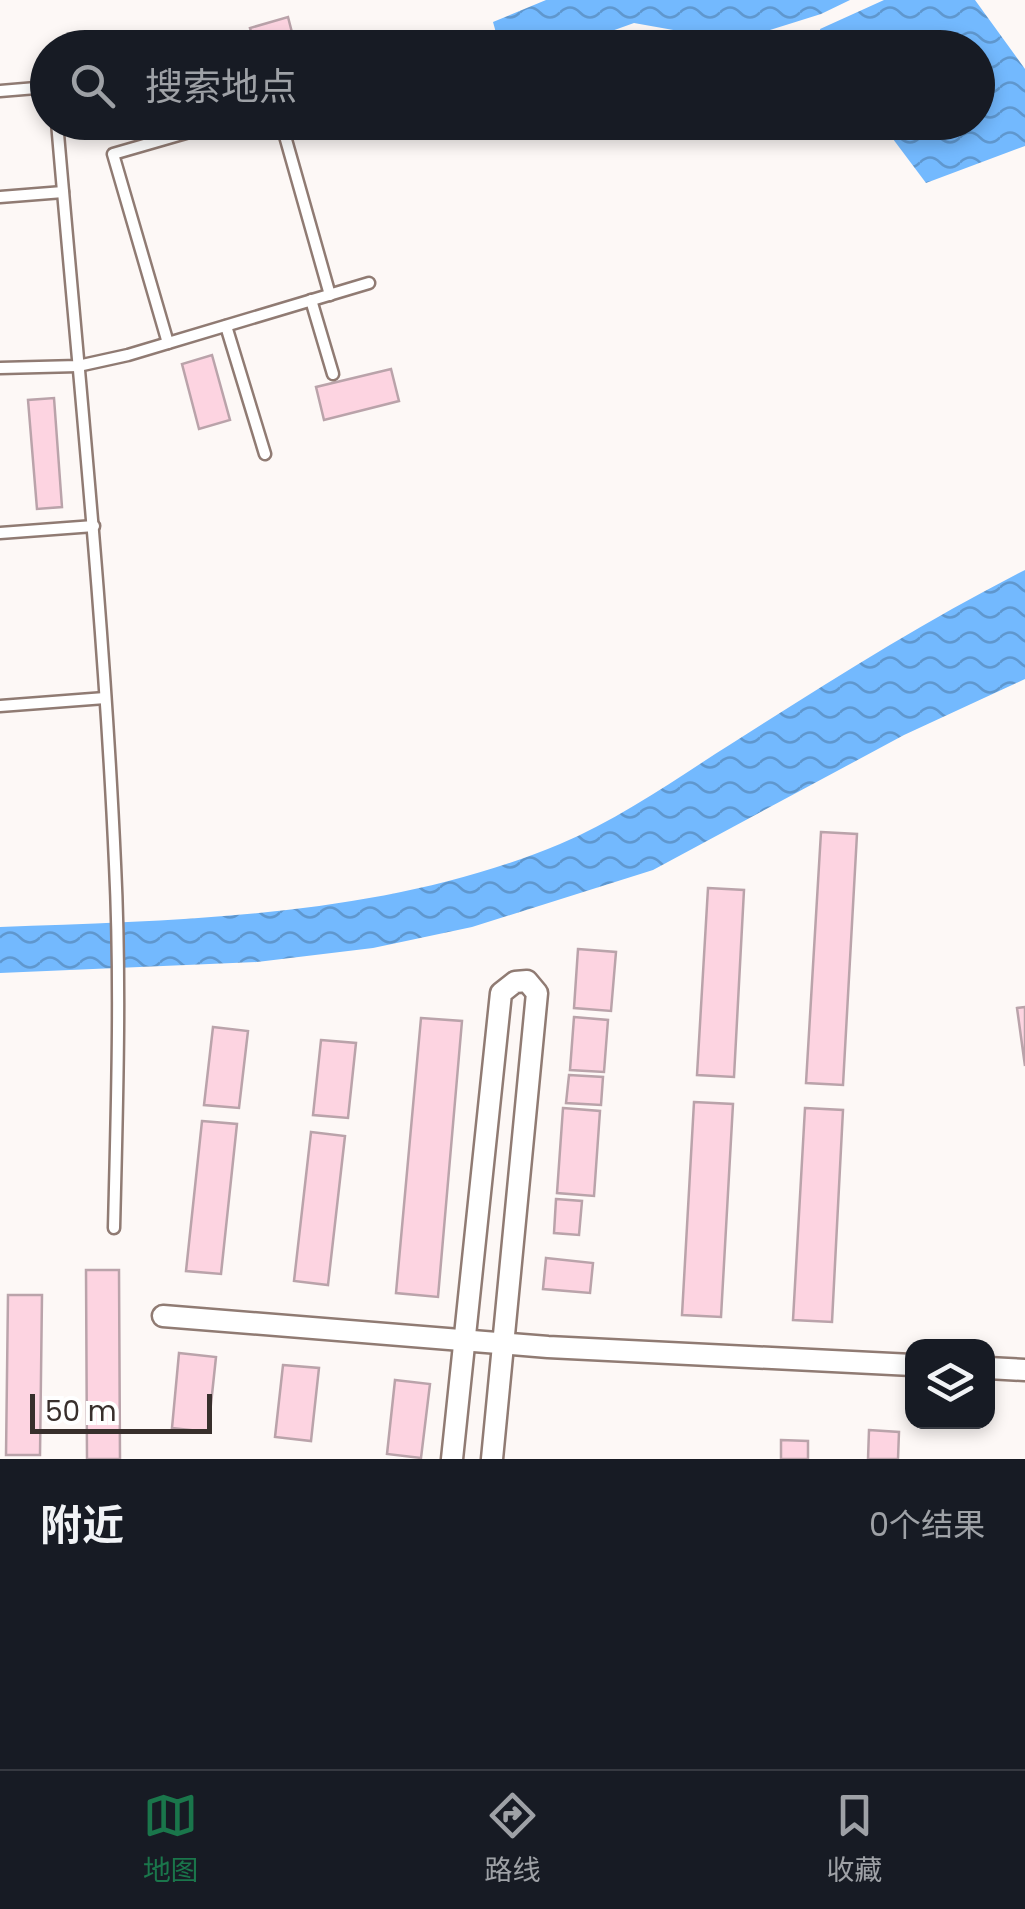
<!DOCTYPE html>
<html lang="zh">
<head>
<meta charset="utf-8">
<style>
	body { margin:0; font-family:Poppins,"Noto Sans SC",sans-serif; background:#242831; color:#f1f3f6 }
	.controls { position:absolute; right:30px; bottom:30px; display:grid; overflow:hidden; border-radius:20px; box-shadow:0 5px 15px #0003 }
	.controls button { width:90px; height:90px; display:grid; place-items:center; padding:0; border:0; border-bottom:2px solid #363941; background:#171b24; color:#f1f3f6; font:50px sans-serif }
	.scale { position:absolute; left:30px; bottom:25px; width:182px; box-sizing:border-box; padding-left:10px; border:5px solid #382f2c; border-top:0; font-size:28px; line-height:35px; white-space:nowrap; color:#382f2c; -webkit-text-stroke:8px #fff; paint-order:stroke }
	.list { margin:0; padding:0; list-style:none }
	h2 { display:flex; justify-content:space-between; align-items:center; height:130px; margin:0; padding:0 40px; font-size:42px }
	h2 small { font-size:32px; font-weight:400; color:#9ea1a6 }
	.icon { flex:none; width:55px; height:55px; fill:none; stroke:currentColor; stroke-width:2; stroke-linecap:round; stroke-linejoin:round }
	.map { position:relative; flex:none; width:1025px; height:1459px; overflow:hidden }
	.search { position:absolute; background:#171b24; box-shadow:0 5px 15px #0003; left:30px; right:30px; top:30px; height:110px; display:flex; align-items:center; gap:25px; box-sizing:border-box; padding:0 35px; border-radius:55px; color:#9ea1a6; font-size:38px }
	.sheet { height:310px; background:#171b24 }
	nav { display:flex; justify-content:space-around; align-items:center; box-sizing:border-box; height:140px; border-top:2px solid #363941; background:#171b24; font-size:28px; color:#9ea1a6 }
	nav a { display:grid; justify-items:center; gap:5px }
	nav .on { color:#1a764b }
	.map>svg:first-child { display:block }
	.water { fill:url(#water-waves) }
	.building { fill:#fdd4e1; stroke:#baa3aa; stroke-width:2.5 }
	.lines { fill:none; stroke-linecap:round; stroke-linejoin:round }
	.lane-casing { stroke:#907b73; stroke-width:15 }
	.street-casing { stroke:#907b73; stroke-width:25 }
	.lane { stroke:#fff; stroke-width:10 }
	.street { stroke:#fff; stroke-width:20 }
</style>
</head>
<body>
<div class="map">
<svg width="1025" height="1459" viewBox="0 0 1025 1459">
	<defs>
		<pattern id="water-waves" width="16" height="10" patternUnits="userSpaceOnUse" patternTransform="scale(2.5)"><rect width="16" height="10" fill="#73b9fe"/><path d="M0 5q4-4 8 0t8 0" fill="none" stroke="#5f97ce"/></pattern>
	</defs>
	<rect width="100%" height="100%" fill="#fdf8f6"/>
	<g class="water">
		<path d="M 546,0 L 850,0 L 821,14 L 735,41 L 634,23 L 567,47 L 500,47 L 493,22 Z"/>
		<path d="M 884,0 L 975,0 L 1025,69 L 1025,146 L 926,183 L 881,123 L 978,122 L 978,48 L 824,48 L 820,29 Z"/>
		<path d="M 1025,570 L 1025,679 L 904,735 L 653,870 L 472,927 L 373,948 L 257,962 L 0,973 L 0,927 C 188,920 385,917 560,844 C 620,819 677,778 731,744 C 827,683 923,622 1025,570 Z"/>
	</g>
	<g class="building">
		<path d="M 288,17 L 296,48 L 256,48 L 250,28 Z"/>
		<path d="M 212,355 L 230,420 L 199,429 L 182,364 Z"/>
		<path d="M 391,369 L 399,401 L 324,420 L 316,387 Z"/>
		<path d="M 54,398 L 62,507 L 37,509 L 28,400 Z"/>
		<path d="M 821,832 L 857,834 L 843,1085 L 806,1083 Z"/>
		<path d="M 708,888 L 744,890 L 734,1077 L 697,1075 Z"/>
		<path d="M 578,949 L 616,952 L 611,1011 L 574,1008 Z"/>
		<path d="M 1025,1007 L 1025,1066 L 1017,1008 Z"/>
		<path d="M 574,1017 L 608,1020 L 604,1072 L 570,1070 Z"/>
		<path d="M 421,1018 L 462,1021 L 438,1297 L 396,1293 Z"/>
		<path d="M 213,1027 L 248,1031 L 239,1108 L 204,1105 Z"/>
		<path d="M 321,1040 L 356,1043 L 348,1118 L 313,1115 Z"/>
		<path d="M 569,1075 L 603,1077 L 601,1105 L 566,1103 Z"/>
		<path d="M 694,1102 L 733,1104 L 721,1317 L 682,1315 Z"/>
		<path d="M 563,1108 L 600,1111 L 594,1196 L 557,1193 Z"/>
		<path d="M 805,1108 L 843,1110 L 832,1322 L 793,1320 Z"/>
		<path d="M 202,1121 L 237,1124 L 221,1274 L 186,1271 Z"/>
		<path d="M 311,1132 L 345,1136 L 328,1285 L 294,1281 Z"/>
		<path d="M 556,1199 L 582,1201 L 579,1235 L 554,1233 Z"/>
		<path d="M 546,1258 L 593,1263 L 590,1293 L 543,1289 Z"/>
		<path d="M 86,1270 L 119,1270 L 120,1459 L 87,1459 Z"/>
		<path d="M 8,1295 L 42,1295 L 40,1455 L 6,1455 Z"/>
		<path d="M 179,1353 L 216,1357 L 208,1432 L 172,1428 Z"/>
		<path d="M 283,1365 L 319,1368 L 311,1441 L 275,1437 Z"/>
		<path d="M 395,1380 L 430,1384 L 421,1458 L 387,1454 Z"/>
		<path d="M 869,1430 L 899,1432 L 898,1459 L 868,1459 Z"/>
		<path d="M 781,1440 L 808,1441 L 808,1459 L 781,1459 Z"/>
	</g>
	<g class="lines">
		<g class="lane-casing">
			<g id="lane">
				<path d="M 0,91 L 48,87"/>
				<path d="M 57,122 C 78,369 104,616 115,864 C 121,985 117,1106 114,1228"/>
				<path d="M 281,122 L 330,295"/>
				<path d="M 0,197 L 63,192"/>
				<path d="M 311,300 L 333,374"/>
				<path d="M 226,326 L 265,454"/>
				<path d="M 168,343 L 113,154 L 224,122"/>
				<path d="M 0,368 L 78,366 L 128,355 L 369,283"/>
				<path d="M 0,533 L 94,526"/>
				<path d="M 0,706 L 105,698"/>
			</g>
		</g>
		<g class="street-casing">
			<g id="street">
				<path d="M 163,1316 L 548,1347 L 912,1365"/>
				<path d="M 988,1368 L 1025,1370"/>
				<path d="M 452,1459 L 501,993 L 515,982 L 527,981 L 537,993 L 492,1459"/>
			</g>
		</g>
		<use href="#lane" class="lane"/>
		<use href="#street" class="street"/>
	</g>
</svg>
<div class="controls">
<button><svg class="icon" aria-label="layers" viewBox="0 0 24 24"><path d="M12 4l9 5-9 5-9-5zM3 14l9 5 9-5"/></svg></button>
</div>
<div class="scale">50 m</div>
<div class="search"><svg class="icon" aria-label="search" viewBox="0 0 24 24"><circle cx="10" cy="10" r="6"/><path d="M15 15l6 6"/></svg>搜索地点</div>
</div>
<section class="sheet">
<h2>附近<small>0个结果</small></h2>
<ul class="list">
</ul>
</section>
<nav>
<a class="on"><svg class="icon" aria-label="map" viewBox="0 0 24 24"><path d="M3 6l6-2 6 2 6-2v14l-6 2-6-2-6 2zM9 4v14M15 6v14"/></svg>地图</a>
<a><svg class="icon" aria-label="directions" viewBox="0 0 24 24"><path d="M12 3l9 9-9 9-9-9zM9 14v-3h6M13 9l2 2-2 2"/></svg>路线</a>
<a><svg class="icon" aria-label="saved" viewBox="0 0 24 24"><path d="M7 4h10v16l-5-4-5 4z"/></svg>收藏</a>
</nav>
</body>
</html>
